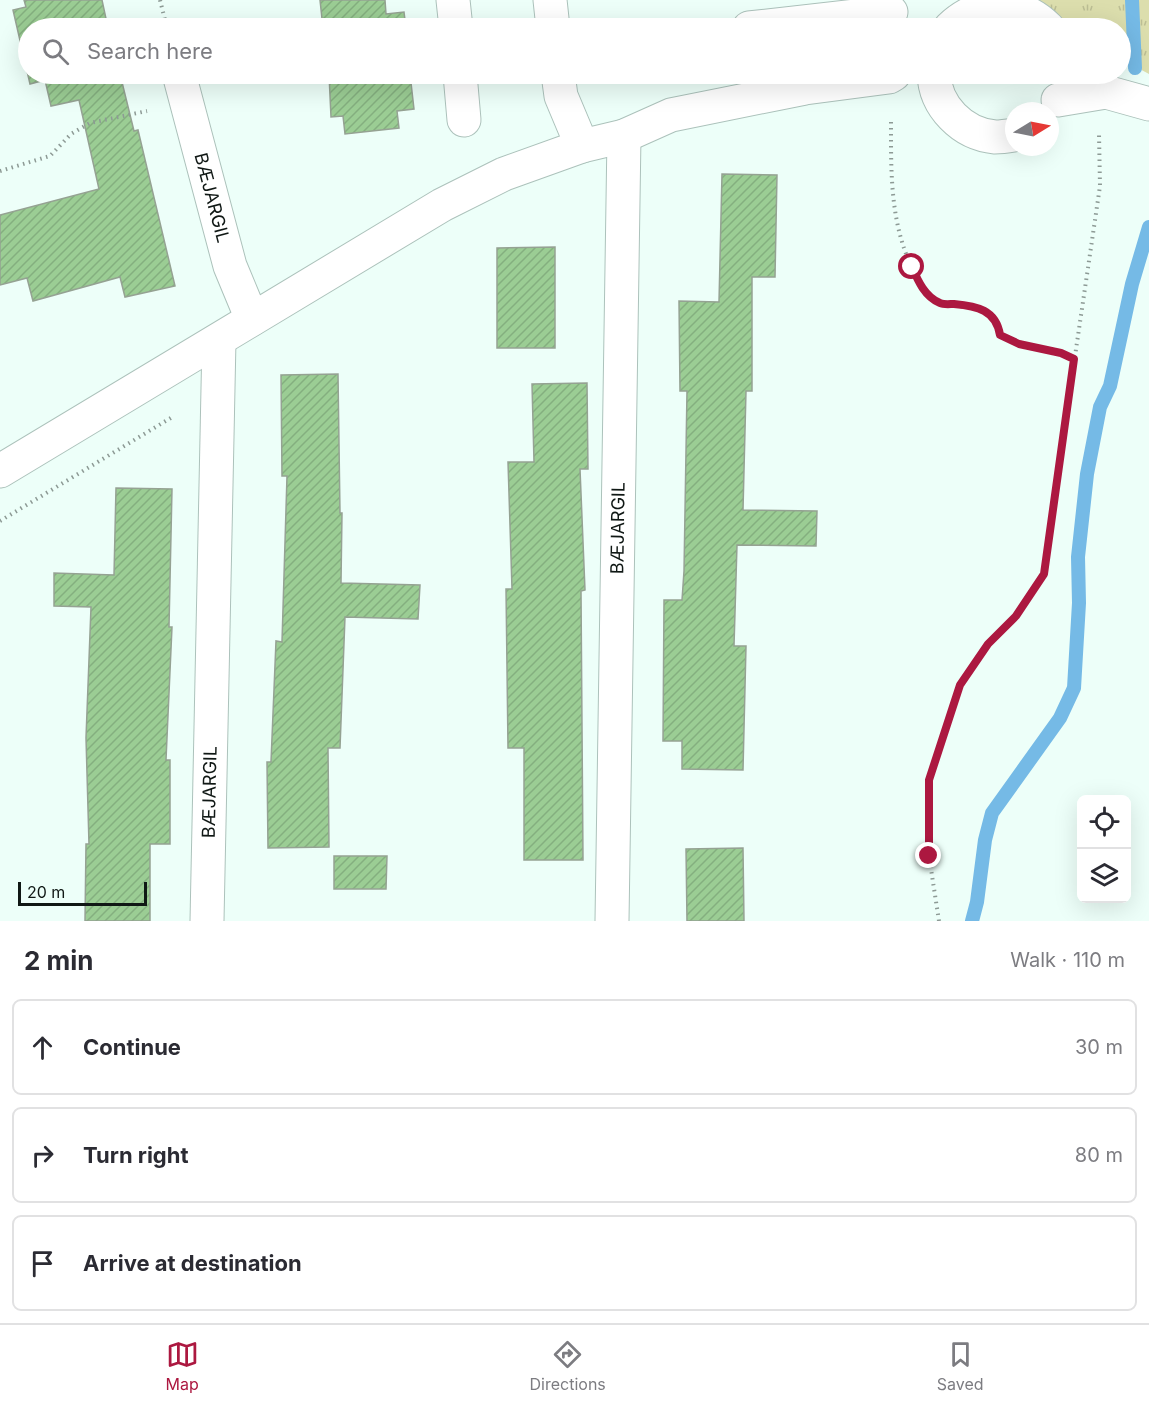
<!DOCTYPE html>
<html lang="en">
<head>
<meta charset="utf-8">
<style>
	body { margin:0; font-family:Inter,sans-serif; background:#f2f2f3; color:#2b2b33 }
	.controls { position:absolute; right:18px; bottom:18px; display:grid; overflow:hidden; border-radius:9px; box-shadow:0 6px 24px #0002 }
	.controls button { width:54px; height:54px; display:grid; place-items:center; padding:0; border:0; border-bottom:2px solid #e1e1e2; background:#fff; color:#2b2b33; font:30px sans-serif }
	.compass { position:absolute; left:1005px; top:102px; width:54px; height:54px; border-radius:50%; background:#fff; box-shadow:0 6px 24px #0002; rotate:80deg }
	.scale { position:absolute; left:18px; bottom:15px; width:129px; box-sizing:border-box; padding-left:6px; border:3px solid #101815; border-top:0; font-size:16px; line-height:21px; white-space:nowrap; color:#101815; -webkit-text-stroke:4px #edfff9; paint-order:stroke }
	.stop { position:absolute; width:18px; height:18px; margin:-14px; border:4px solid #ac1840; border-radius:50%; background:#fff }
	.stop.end { background:#ac1840; border-color:#fff; box-shadow:0 2px 6px #0008 }
	.list { margin:0; padding:0; list-style:none }
	h2 { display:flex; justify-content:space-between; align-items:center; height:78px; margin:0; padding:0 24px; font-size:26px }
	h2 small { font-size:20px; font-weight:400; color:#7c7c81 }
	.list li { display:grid; grid-template-columns:39px 1fr auto; gap:18px; align-items:center; box-sizing:border-box; height:96px; margin:0 12px 12px; padding:0 12px; border:2px solid #e1e1e2; border-radius:9px }
	.list b { display:block; font-size:22px; white-space:nowrap }
	.list em { font-size:20px; font-style:normal; color:#7c7c81 }
	.icon { flex:none; width:33px; height:33px; fill:none; stroke:currentColor; stroke-width:2; stroke-linecap:round; stroke-linejoin:round }
	.map { position:relative; flex:none; width:1149px; height:921px; overflow:hidden }
	.search { position:absolute; background:#fff; box-shadow:0 6px 24px #0002; left:18px; right:18px; top:18px; height:66px; display:flex; align-items:center; gap:15px; box-sizing:border-box; padding:0 21px; border-radius:33px; color:#7c7c81; font-size:22px }
	.sheet { height:402px; background:#fff }
	nav { display:flex; justify-content:space-around; align-items:center; box-sizing:border-box; height:84px; border-top:2px solid #e1e1e2; background:#fff; font-size:16px; color:#7c7c81 }
	nav a { display:grid; justify-items:center; gap:3px }
	nav .on { color:#ac1840 }
	.map>svg:first-child { display:block }
	.grass { fill:url(#grass-tufts) }
	.lines { fill:none; stroke-linecap:round; stroke-linejoin:round }
	.stream { stroke:#75bae6; stroke-width:14 }
	.building { fill:url(#building-hatch); stroke:#95a293; stroke-width:1.5 }
	.minor-casing { stroke:#acc2bb; stroke-width:35 }
	.tertiary-casing { stroke:#acc2bb; stroke-width:35 }
	.path { stroke:#8d9a95; stroke-width:4; stroke-dasharray:1.5 4.5; stroke-linecap:butt }
	.minor { stroke:#fff; stroke-width:33 }
	.tertiary { stroke:#fff; stroke-width:33 }
	.route { stroke:#ac1840; stroke-width:8 }
	.labels { text-anchor:middle; stroke-width:5; stroke-linejoin:round; paint-order:stroke }
	.street-label { font-size:18px; fill:#101815; stroke:#edfff9 }
</style>
</head>
<body>
<div class="map">
<svg width="1149" height="921" viewBox="0 0 1149 921">
	<defs>
		<pattern id="grass-tufts" width="24" height="20" patternUnits="userSpaceOnUse" patternTransform="scale(1.5)"><rect width="24" height="20" fill="#dcdead"/><path d="M3 7l-1-3M5 7V3M7 7l1-3M15 17l-1-3M17 17v-4M19 17l1-3" fill="none" stroke="#bcbe94"/></pattern>
		<pattern id="building-hatch" width="6" height="6" patternUnits="userSpaceOnUse" patternTransform="scale(1.5)"><rect width="6" height="6" fill="#9bcd94"/><path d="M-1 1l2-2M0 6l6-6M5 7l2-2" fill="none" stroke="#84af7f"/></pattern>
	</defs>
	<rect width="100%" height="100%" fill="#edfff9"/>
	<path class="grass" d="M 1029,0 L 1149,0 L 1149,74 L 1121,59 L 1120,28 L 1067,28 Z"/>
	<g class="lines">
		<g class="stream">
			<path d="M 1132,0 L 1135,68"/>
			<path d="M 972,921 L 977,902 L 985,840 L 992,813 L 1060,718 L 1074,688 L 1079,603 L 1078,557 L 1087,474 L 1100,407 L 1110,386 L 1132,284 L 1149,227"/>
		</g>
	</g>
	<g class="building">
		<path d="M 24,0 L 102,0 L 108,28 L 28,28 L 28,74 L 120,74 L 134,131 L 138,130 L 175,286 L 125,297 L 120,277 L 33,301 L 27,278 L 0,285 L 0,215 L 99,189 L 79,100 L 51,106 L 45,80 L 30,84 L 13,10 L 26,7 Z"/>
		<path d="M 320,0 L 385,0 L 386,14 L 404,12 L 406,28 L 323,28 Z"/>
		<path d="M 329,74 L 410,74 L 414,109 L 397,111 L 399,128 L 345,134 L 343,116 L 331,117 Z"/>
		<path d="M 722,174 L 777,175 L 775,277 L 752,277 L 752,391 L 746,391 L 743,510 L 817,511 L 816,546 L 737,545 L 734,646 L 746,646 L 743,770 L 682,769 L 682,741 L 663,741 L 664,600 L 682,600 L 684,571 L 687,391 L 680,391 L 679,301 L 719,302 Z"/>
		<path d="M 555,247 L 555,348 L 497,348 L 497,248 Z"/>
		<path d="M 338,374 L 340,513 L 342,513 L 341,583 L 420,585 L 418,619 L 345,617 L 340,748 L 328,748 L 329,847 L 268,848 L 267,762 L 271,762 L 276,641 L 282,642 L 287,476 L 282,476 L 281,375 Z"/>
		<path d="M 587,383 L 588,469 L 580,469 L 585,590 L 581,591 L 583,860 L 524,860 L 524,748 L 508,748 L 506,589 L 512,589 L 508,462 L 534,462 L 532,384 Z"/>
		<path d="M 116,488 L 172,489 L 169,627 L 172,627 L 166,760 L 170,760 L 170,844 L 150,844 L 150,921 L 85,921 L 86,844 L 89,844 L 86,738 L 91,607 L 54,606 L 54,573 L 114,575 Z"/>
		<path d="M 743,848 L 744,921 L 687,921 L 686,849 Z"/>
		<path d="M 334,856 L 387,856 L 386,889 L 334,889 Z"/>
	</g>
	<g class="lines">
		<g class="minor-casing">
			<g id="minor">
				<path d="M 453,0 L 456,28"/>
				<path d="M 550,0 L 553,28"/>
				<path d="M 749,28 L 891,12"/>
				<path id="s1" d="M 179,74 L 230,266 L 252,319"/>
				<path d="M 460,74 L 464,120"/>
				<path d="M 558,74 L 561,96 L 582,146"/>
				<path d="M 0,471 L 442,205 L 504,174 L 582,146 L 624,136 L 671,115 L 805,88 L 889,77 L 894,74"/>
				<path id="s2" d="M 207,921 L 219,340"/>
				<path id="s3" d="M 612,921 L 624,136"/>
			</g>
		</g>
		<g class="tertiary-casing">
			<g id="tertiary">
				<path d="M 950,28 C 979,0 1020,0 1048,28"/>
				<path d="M 934,74 C 935,106 962,134 995,137 C 1001,137 1008,136 1014,135"/>
				<path d="M 1082,74 L 1106,92 L 1149,104"/>
				<path d="M 1058,100 L 1106,92"/>
			</g>
		</g>
		<g class="path">
			<path d="M 160,0 L 167,28"/>
			<path d="M 891,122 C 891,173 890,223 913,270 C 916,277 919,286 924,291 C 928,295 937,303 942,304 C 968,310 994,300 1001,335 L 1019,344 L 1061,353 L 1074,359"/>
			<path d="M 0,171 L 50,156 L 71,134 L 90,123 L 147,111"/>
			<path d="M 0,521 L 174,416"/>
			<path d="M 939,921 L 929,856 L 929,780 L 960,685 L 988,644 L 1016,616 L 1043,574 L 1100,186 L 1099,134"/>
		</g>
		<use href="#minor" class="minor"/>
		<use href="#tertiary" class="tertiary"/>
	</g>
	<g class="lines">
		<path class="route" d="M 912,267 C 918,281 925,297 940,303 C 944,305 950,304 954,304 C 977,306 996,310 1000,335 L 1019,344 L 1061,353 L 1074,359 L 1044,574 L 1016,616 L 988,644 L 960,685 L 929,780 L 929,856"/>
	</g>
	<g class="labels">
		<g class="street-label">
			<text dy="6" stroke="none"><textPath href="#s1" startOffset="128">BÆJARGIL</textPath></text>
			<text dy="6" stroke="none"><textPath href="#s3" startOffset="393">BÆJARGIL</textPath></text>
			<text dy="6" stroke="none"><textPath href="#s2" startOffset="129">BÆJARGIL</textPath></text>
		</g>
	</g>
</svg>
<div class="controls">
<button><svg class="icon" aria-label="locate" viewBox="0 0 24 24"><circle cx="12" cy="12" r="6"/><path d="M12 2v4M12 18v4M2 12h4M18 12h4"/></svg></button>
<button><svg class="icon" aria-label="layers" viewBox="0 0 24 24"><path d="M12 4l9 5-9 5-9-5zM3 14l9 5 9-5"/></svg></button>
</div>
<svg class="compass" viewBox="-18 -18 36 36"><path d="M0-13l5 13h-10z" fill="#e53935"/><path d="M0 13l5-13h-10z" fill="#7c7c81"/></svg>
<div class="scale">20 m</div>
<div class="stop" style="left:912px;top:267px"></div>
<div class="stop end" style="left:929px;top:856px"></div>
<div class="search"><svg class="icon" aria-label="search" viewBox="0 0 24 24"><circle cx="10" cy="10" r="6"/><path d="M15 15l6 6"/></svg>Search here</div>
</div>
<section class="sheet">
<h2>2 min<small>Walk · 110 m</small></h2>
<ul class="list">
<li><svg class="icon" aria-label="ahead" viewBox="0 0 24 24"><path d="M12 20V5M6 11l6-6 6 6"/></svg><div><b>Continue</b></div><em>30 m</em></li>
<li><svg class="icon" aria-label="right" viewBox="0 0 24 24"><path d="M7 20v-9h11M14 6l5 5-5 5"/></svg><div><b>Turn right</b></div><em>80 m</em></li>
<li><svg class="icon" aria-label="arrive" viewBox="0 0 24 24"><path d="M6 21V4h12l-3 4 3 4H6"/></svg><div><b>Arrive at destination</b></div></li>
</ul>
</section>
<nav>
<a class="on"><svg class="icon" aria-label="map" viewBox="0 0 24 24"><path d="M3 6l6-2 6 2 6-2v14l-6 2-6-2-6 2zM9 4v14M15 6v14"/></svg>Map</a>
<a><svg class="icon" aria-label="directions" viewBox="0 0 24 24"><path d="M12 3l9 9-9 9-9-9zM9 14v-3h6M13 9l2 2-2 2"/></svg>Directions</a>
<a><svg class="icon" aria-label="saved" viewBox="0 0 24 24"><path d="M7 4h10v16l-5-4-5 4z"/></svg>Saved</a>
</nav>
</body>
</html>
